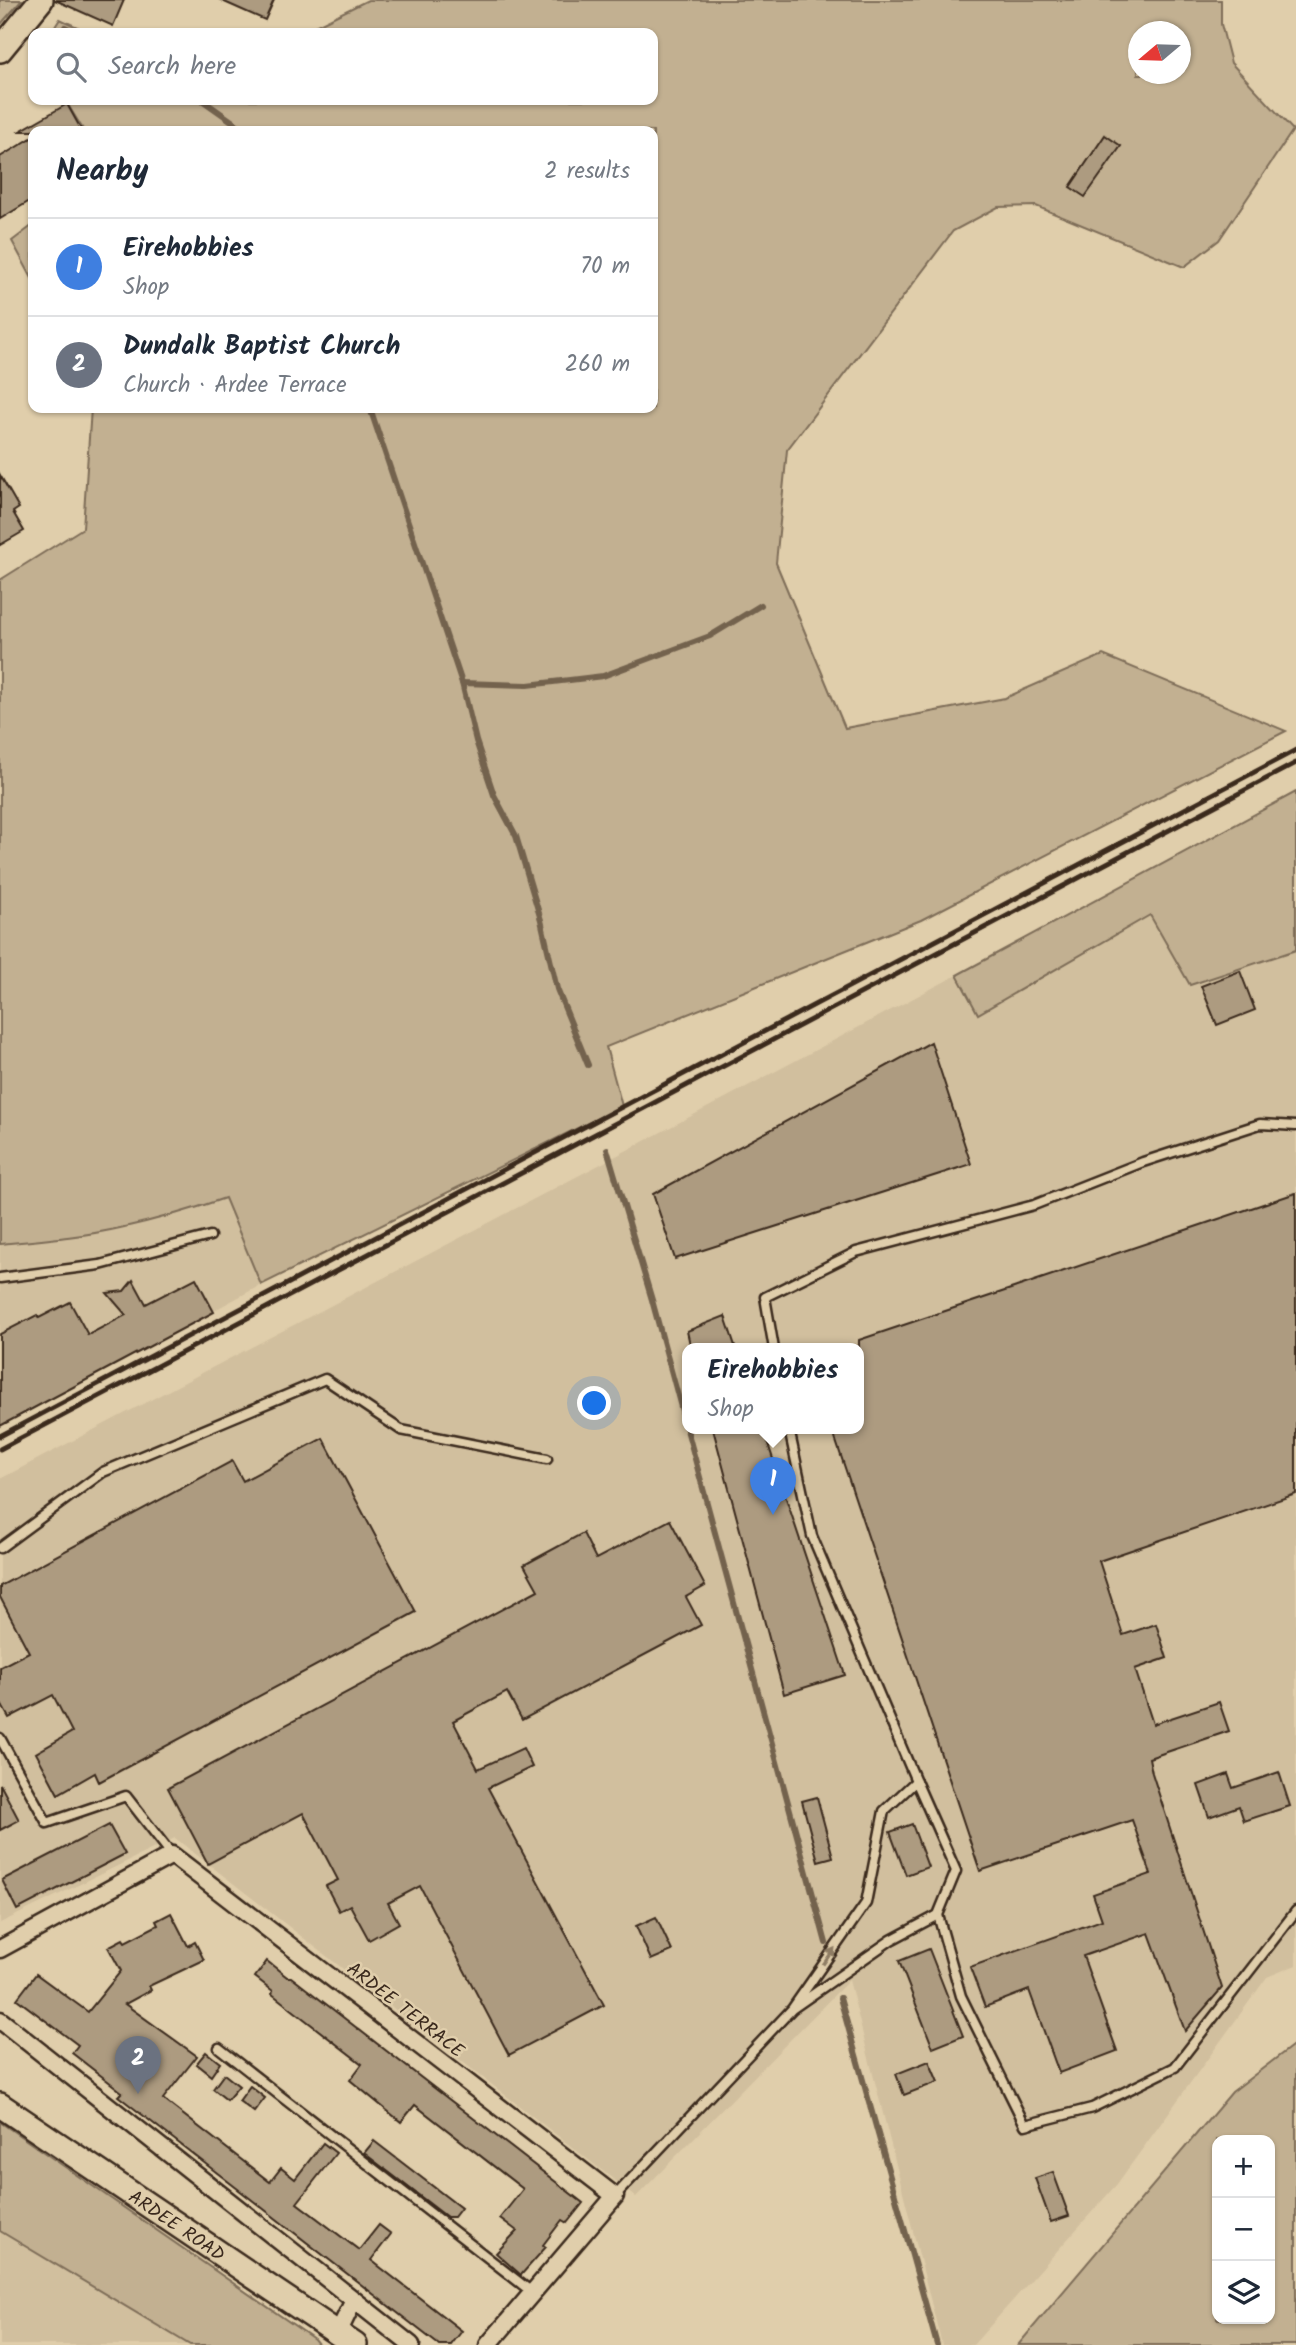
<!DOCTYPE html>
<html lang="en">
<head>
<meta charset="utf-8">
<style>
	body { margin:0; font-family:Kalam,sans-serif; background:#f6f6f7; color:#1f2937 }
	.controls { position:absolute; right:21px; bottom:21px; display:grid; overflow:hidden; border-radius:14px; box-shadow:0 2px 5px #0004 }
	.controls button { width:63px; height:63px; display:grid; place-items:center; padding:0; border:0; border-bottom:2px solid #e0e1e3; background:#fff; color:#1f2937; font:35px sans-serif }
	.compass { position:absolute; left:1128px; top:21px; width:63px; height:63px; border-radius:50%; background:#fff; box-shadow:0 2px 5px #0004; rotate:251deg }
	.you { position:absolute; left:595px; top:1404px; width:24px; height:24px; margin:-18px; border:5px solid #fff; border-radius:50%; background:#1a73e8; box-shadow:0 0 0 10px #1a73e833 }
	.badge { display:grid; place-items:center; width:46px; height:46px; border-radius:50%; background:#c8321e; color:#fff; font-size:23px; font-weight:700 }
	.pin { position:absolute; translate:-50% -58px; filter:drop-shadow(0 2px 4px #0008) }
	.pin::after { content:''; position:absolute; top:37px; width:24px; height:21px; background:inherit; clip-path:polygon(0 0,100% 0,50% 100%) }
	.popup { position:absolute; left:682px; top:1343px; width:182px; height:91px; box-sizing:border-box; display:grid; place-content:center; border-radius:14px; background:#fff; filter:drop-shadow(0 2px 5px #0005); font-size:23px; white-space:nowrap; color:#747a83 }
	.popup b { font-size:26px; color:#1f2937 }
	.popup::after { content:''; position:absolute; left:50%; top:100%; margin-left:-14px; border:14px solid transparent; border-top-color:#fff }
	.list { margin:0; padding:0; list-style:none }
	h2 { display:flex; justify-content:space-between; align-items:center; height:91px; margin:0; padding:0 28px; font-size:30px }
	h2 small { font-size:23px; font-weight:400; color:#747a83 }
	.list li { display:grid; grid-template-columns:46px 1fr auto; gap:21px; align-items:center; box-sizing:border-box; height:98px; padding:0 28px; border-top:2px solid #e0e1e3 }
	.list b { display:block; font-size:26px; white-space:nowrap }
	.list p { margin:0; font-size:23px; white-space:nowrap; color:#747a83 }
	.list em { font-size:23px; font-style:normal; color:#747a83 }
	.icon { flex:none; width:38px; height:38px; fill:none; stroke:currentColor; stroke-width:2; stroke-linecap:round; stroke-linejoin:round }
	.map { position:relative; flex:none; width:1296px; height:2345px; overflow:hidden }
	.search { position:absolute; background:#fff; box-shadow:0 2px 5px #0004; left:28px; top:28px; width:630px; height:77px; display:flex; align-items:center; gap:18px; box-sizing:border-box; padding:0 24px; border-radius:14px; color:#747a83; font-size:26px }
	.panel { position:absolute; background:#fff; box-shadow:0 2px 5px #0004; left:28px; top:126px; width:630px; height:287px; border-radius:14px }
	.map>svg:first-child { display:block }
	.built { fill:#d1bf9e; fill-rule:evenodd }
	.green { fill:#c2b091; stroke:#7e6d58; stroke-width:2; fill-rule:evenodd }
	.lines { fill:none; stroke-linecap:round; stroke-linejoin:round }
	.stream { stroke:#73624e; stroke-width:6 }
	.building { fill:#ad9b80; stroke:#3b2a1e; stroke-width:2 }
	.lane-casing { stroke:#3b2a1e; stroke-width:13 }
	.street-casing { stroke:#3b2a1e; stroke-width:21 }
	.secondary-casing { stroke:#3b2a1e; stroke-width:28 }
	.lane { stroke:#e0ceab; stroke-width:8 }
	.street { stroke:#e0ceab; stroke-width:16 }
	.secondary { stroke:#e0ceab; stroke-width:23 }
	.rail { stroke:#3b2a1e; stroke-width:5 }
	.oneway { fill:#8e7c64 }
	.labels { text-anchor:middle; stroke-width:5; stroke-linejoin:round; paint-order:stroke }
	.street-label { font-size:19px; fill:#3b2a1e; stroke:#e0ceab }
</style>
</head>
<body>
<div class="map">
<svg width="1296" height="2345" viewBox="0 0 1296 2345">
	<rect width="100%" height="100%" fill="#e0ceab"/>
	<filter id="ink" filterUnits="userSpaceOnUse"><feTurbulence type="fractalNoise" baseFrequency=".0143" numOctaves="2"/><feDisplacementMap in="SourceGraphic" scale="14" xChannelSelector="R" yChannelSelector="G"/><feConvolveMatrix kernelMatrix="1 2 1 2 8 2 1 2 1" color-interpolation-filters="sRGB"/></filter>
	<g filter="url(#ink)">
		<g class="built">
			<path d="M 1151,914 L 1190,985 L 1296,950 L 1296,1965 L 1267,1977 L 1117,2184 L 973,2345 L 942,2345 L 849,1980 L 636,2197 L 175,1838 L 0,1923 L 0,1479 L 618,1155 L 957,975 L 978,1013 ZM 687,1349 L 859,1349 L 859,1429 L 687,1429 Z"/>
			<path d="M 226,1197 L 261,1285 L 0,1426 L 0,1244 L 78,1236 L 119,1229 L 184,1212 Z"/>
			<path d="M 0,2122 L 314,2339 L 319,2345 L 0,2345 Z"/>
		</g>
		<g class="green">
			<path d="M 0,0 L 22,0 L 0,25 Z"/>
			<path d="M 368,0 L 1221,0 L 1221,24 L 1231,63 L 1293,130 L 1219,240 L 1184,267 L 1036,206 L 998,207 L 953,231 L 787,450 L 776,563 L 845,728 L 1005,698 L 1103,655 L 1286,731 L 921,920 L 606,1047 L 622,1106 L 261,1285 L 225,1198 C 191,1210 156,1220 120,1228 C 81,1237 40,1240 0,1244 L 0,580 L 83,528 L 91,408 L 653,408 L 653,131 L 84,131 L 65,100 L 653,100 L 653,33 L 286,33 L 313,27 ZM 1138,32 L 1180,32 L 1180,74 L 1138,74 Z"/>
			<path d="M 60,19 L 90,33 L 51,33 Z"/>
			<path d="M 33,225 L 33,280 L 12,241 Z"/>
			<path d="M 1296,792 L 1296,950 L 1190,985 L 1150,915 L 978,1014 L 957,975 Z"/>
			<path d="M 1296,2043 L 1296,2345 L 1018,2345 L 1232,2092 ZM 1217,2140 L 1270,2140 L 1270,2319 L 1217,2319 Z"/>
			<path d="M 0,2122 L 314,2339 L 319,2345 L 190,2345 L 0,2231 Z"/>
		</g>
		<g class="lines">
			<g class="stream">
				<path d="M 65,27 L 77,33"/>
				<path d="M 202,100 L 246,131"/>
				<path d="M 370,408 L 462,683 L 476,741 L 494,795 L 516,836 L 541,920 L 557,989 L 588,1065"/>
				<path d="M 462,683 L 528,685 L 603,676 L 710,636 L 761,605"/>
				<path d="M 607,1149 L 652,1300 L 826,1943"/>
				<path d="M 840,1998 L 937,2345"/>
			</g>
		</g>
		<g class="building">
			<path d="M 55,0 L 124,0 L 113,26 Z"/>
			<path d="M 220,0 L 274,0 L 265,20 Z"/>
			<path d="M 67,104 L 82,131 L 20,131 Z"/>
			<path d="M 1105,135 L 1121,146 L 1085,197 L 1070,187 Z"/>
			<path d="M 33,137 L 33,199 L 0,219 L 0,157 Z"/>
			<path d="M 0,475 L 19,508 L 13,512 L 24,531 L 0,545 Z"/>
			<path d="M 1240,971 L 1255,1010 L 1217,1025 L 1201,986 Z"/>
			<path d="M 931,1042 L 971,1164 L 675,1259 L 653,1194 Z"/>
			<path d="M 1296,1193 L 1296,1494 L 1099,1561 L 1123,1635 L 1156,1624 L 1167,1658 L 1135,1669 L 1153,1724 L 1219,1702 L 1229,1731 L 1149,1758 L 1152,1773 L 1222,1988 L 1185,2031 L 1149,1933 L 1083,1956 L 1117,2051 L 1059,2073 L 1029,1990 L 985,2007 L 970,1967 L 1102,1920 L 1093,1894 L 1151,1874 L 1132,1820 L 980,1871 L 832,1429 L 859,1429 L 859,1340 Z"/>
			<path d="M 196,1278 L 214,1312 L 0,1426 L 0,1334 L 37,1315 L 39,1318 L 70,1302 L 88,1335 L 126,1315 L 107,1293 L 124,1291 L 133,1280 L 146,1304 Z"/>
			<path d="M 725,1316 L 736,1349 L 691,1349 L 687,1331 Z"/>
			<path d="M 713,1429 L 763,1429 L 845,1675 L 784,1694 Z"/>
			<path d="M 323,1438 L 416,1612 L 99,1782 L 95,1773 L 58,1794 L 36,1753 L 72,1732 L 53,1695 L 9,1718 L 0,1702 L 0,1667 L 29,1652 L 0,1597 L 0,1586 L 232,1461 L 243,1481 Z"/>
			<path d="M 670,1520 L 705,1586 L 686,1597 L 701,1625 L 522,1720 L 507,1692 L 453,1721 L 478,1769 L 523,1748 L 532,1767 L 488,1788 L 604,2005 L 509,2055 L 420,1886 L 388,1903 L 399,1923 L 369,1940 L 350,1905 L 339,1911 L 326,1886 L 338,1880 L 303,1813 L 208,1864 L 168,1788 L 538,1590 L 524,1565 L 583,1533 L 596,1559 Z"/>
			<path d="M 1279,1772 L 1290,1806 L 1244,1821 L 1239,1806 L 1209,1817 L 1198,1785 L 1228,1774 L 1233,1788 Z"/>
			<path d="M 0,1784 L 19,1820 L 0,1830 Z"/>
			<path d="M 817,1797 L 833,1857 L 818,1861 L 802,1801 Z"/>
			<path d="M 912,1824 L 928,1867 L 906,1875 L 890,1832 Z"/>
			<path d="M 109,1825 L 125,1854 L 17,1910 L 2,1880 Z"/>
			<path d="M 171,1913 L 188,1946 L 195,1942 L 204,1960 L 149,1986 L 151,1990 L 125,2004 L 197,2056 L 163,2099 L 270,2182 L 281,2168 L 295,2179 L 323,2143 L 336,2153 L 297,2203 L 359,2250 L 379,2225 L 391,2234 L 371,2260 L 462,2331 L 451,2345 L 439,2345 L 118,2096 L 122,2092 L 72,2053 L 78,2045 L 17,1999 L 36,1974 L 88,2012 L 121,1971 L 108,1947 L 123,1939 L 125,1942 L 158,1925 L 156,1921 Z"/>
			<path d="M 656,1917 L 672,1951 L 651,1960 L 636,1926 Z"/>
			<path d="M 929,1949 L 963,2036 L 933,2048 L 899,1961 Z"/>
			<path d="M 267,1961 L 287,1977 L 291,1977 L 583,2203 L 567,2223 L 562,2220 L 543,2245 L 546,2247 L 521,2275 L 496,2253 L 517,2231 L 500,2218 L 523,2189 L 415,2105 L 401,2122 L 350,2080 L 362,2064 L 272,1994 L 273,1991 L 255,1977 Z"/>
			<path d="M 206,2052 L 220,2063 L 211,2076 L 196,2064 Z"/>
			<path d="M 929,2061 L 938,2082 L 904,2095 L 896,2074 Z"/>
			<path d="M 224,2074 L 239,2086 L 227,2100 L 213,2089 Z"/>
			<path d="M 250,2086 L 265,2098 L 254,2112 L 239,2101 Z"/>
			<path d="M 374,2141 L 461,2208 L 454,2217 L 447,2217 L 364,2153 Z"/>
			<path d="M 1053,2172 L 1069,2216 L 1051,2222 L 1035,2178 Z"/>
		</g>
		<g class="lines">
			<g class="lane-casing">
				<g id="lane">
					<path d="M 0,1278 L 100,1265 L 210,1236"/>
					<path d="M 774,1349 L 765,1297 L 856,1252 L 1034,1205 L 1143,1162 L 1260,1124 L 1296,1126"/>
					<path d="M 789,1429 L 812,1536 L 916,1781"/>
					<path d="M 0,1548 L 103,1472 L 325,1379 L 401,1430 L 547,1459"/>
					<path d="M 0,1738 L 47,1823 L 126,1796 L 172,1855"/>
					<path d="M 938,1915 L 961,1996 L 1025,2125 L 1092,2108 L 1175,2067 L 1296,1911"/>
					<path d="M 219,2048 L 533,2293"/>
					<path d="M 615,2196 L 792,2009 L 866,1903 L 884,1811 L 916,1781 L 956,1871 L 938,1915 L 891,1940 L 792,2009"/>
				</g>
			</g>
			<g class="street-casing">
				<g id="street">
					<path d="M 0,1949 L 172,1855 L 615,2196 L 488,2345"/>
					<path d="M 0,2020 L 411,2345"/>
					<path d="M 338,2333 L 354,2300"/>
				</g>
			</g>
			<g class="secondary-casing">
				<g id="secondary">
					<path d="M 0,50 L 41,0"/>
					<path id="s1" d="M 0,2105 L 355,2345"/>
				</g>
			</g>
			<use href="#lane" class="lane"/>
			<use href="#street" class="street"/>
			<use href="#secondary" class="secondary"/>
			<g class="rail">
				<path d="M 0,1436 L 1296,750"/>
				<path d="M 0,1449 L 1296,763"/>
			</g>
		</g>
		<defs><path id="oneway-solid" d="M-6-.8H1V-3.2L6.5 0L1 3.2V.8H-6Z" transform="scale(1.75)"/></defs>
		<use class="oneway" href="#oneway-solid" transform="translate(829 1956) rotate(-55)"/>
	</g>
	<g class="labels">
		<g class="street-label">
			<text transform="translate(406 2009) rotate(38)" y="7">ARDEE TERRACE</text>
			<text dy="7" stroke="none"><textPath href="#s1" startOffset="214">ARDEE ROAD</textPath></text>
		</g>
	</g>
</svg>
<div class="controls">
<button>+</button>
<button>−</button>
<button><svg class="icon" aria-label="layers" viewBox="0 0 24 24"><path d="M12 4l9 5-9 5-9-5zM3 14l9 5 9-5"/></svg></button>
</div>
<svg class="compass" viewBox="-18 -18 36 36"><path d="M0-13l5 13h-10z" fill="#e53935"/><path d="M0 13l5-13h-10z" fill="#747a83"/></svg>
<div class="you"></div>
<div class="pin badge" style="left:773px;top:1515px;background:#3f7fe0">1</div>
<div class="popup"><b>Eirehobbies</b>Shop</div>
<div class="pin badge" style="left:138px;top:2094px;background:#6b7280">2</div>
<div class="search"><svg class="icon" aria-label="search" viewBox="0 0 24 24"><circle cx="10" cy="10" r="6"/><path d="M15 15l6 6"/></svg>Search here</div>
<section class="panel">
<h2>Nearby<small>2 results</small></h2>
<ul class="list">
<li><span class="badge" style="background:#3f7fe0">1</span><div><b>Eirehobbies</b><p>Shop</p></div><em>70 m</em></li>
<li><span class="badge" style="background:#6b7280">2</span><div><b>Dundalk Baptist Church</b><p>Church · Ardee Terrace</p></div><em>260 m</em></li>
</ul>
</section>
</div>
</body>
</html>
